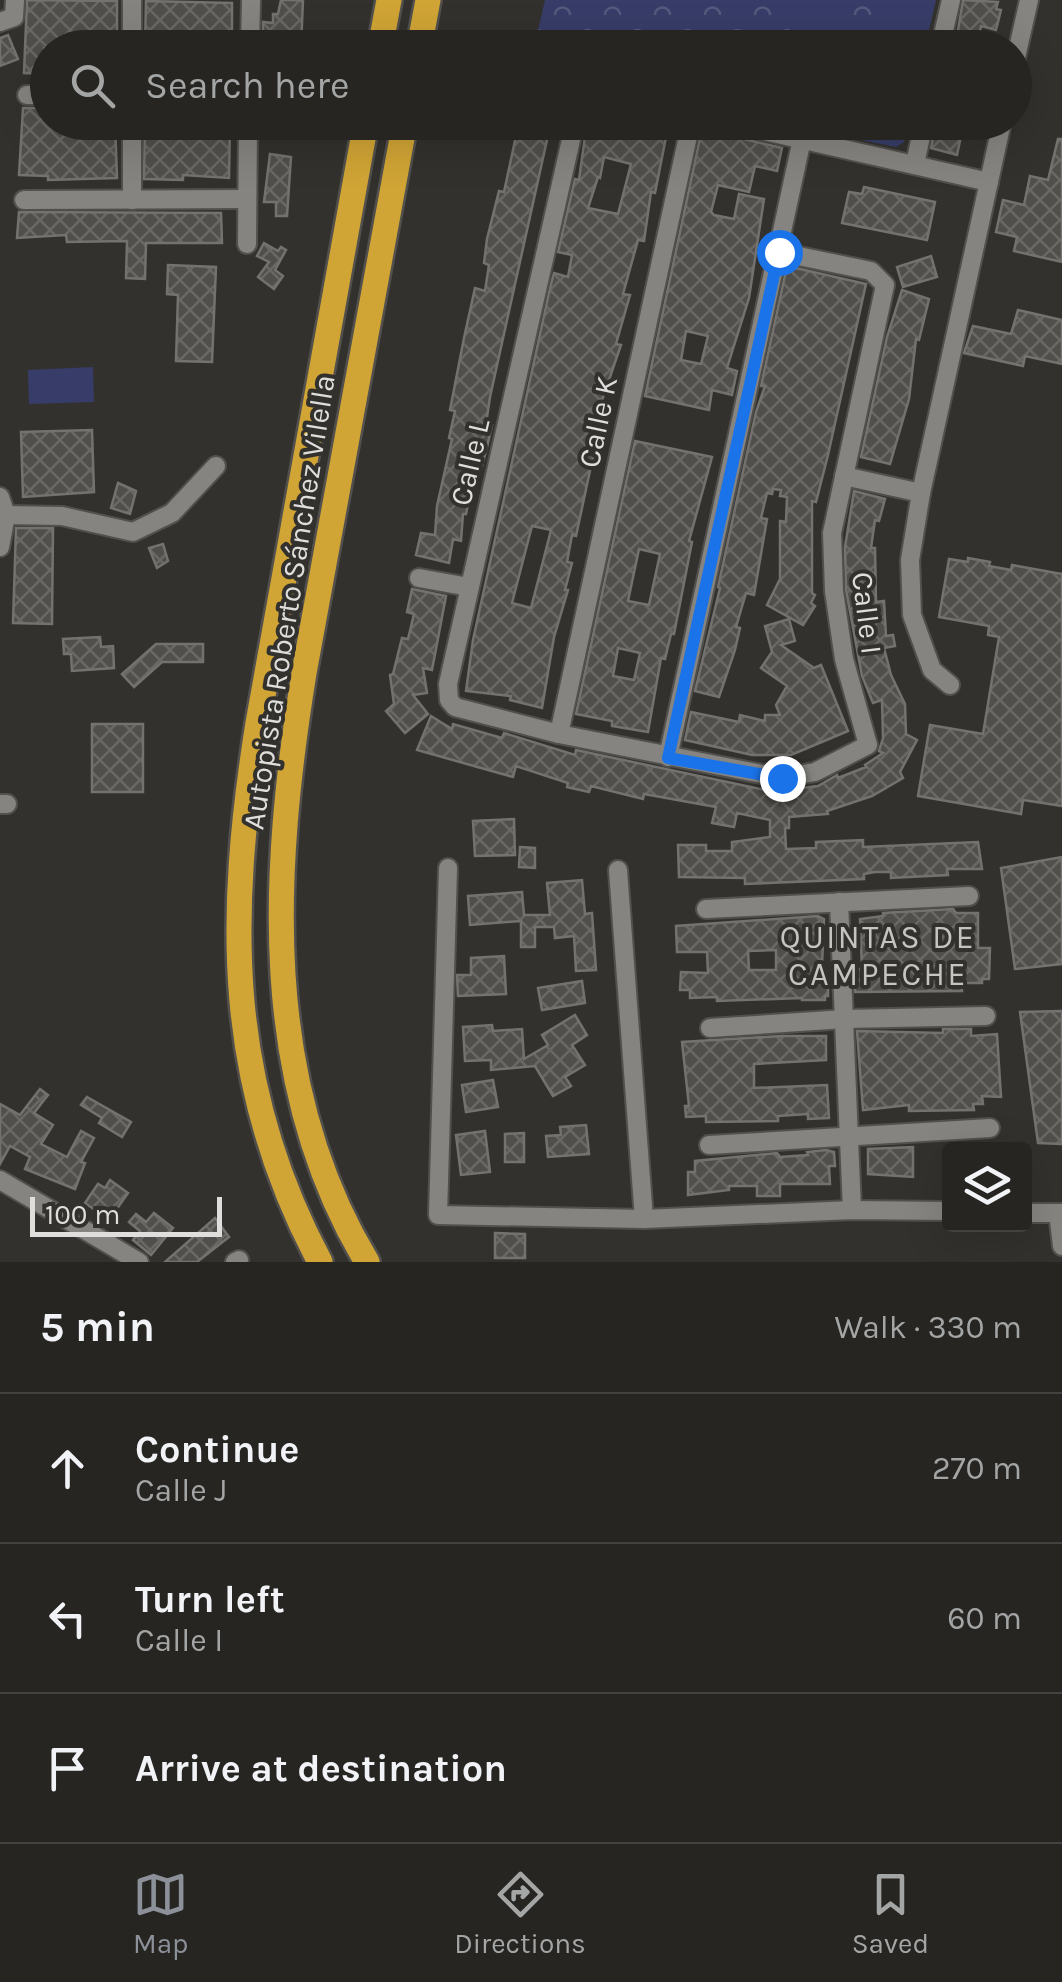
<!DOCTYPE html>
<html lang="en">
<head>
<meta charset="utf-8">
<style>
	body { margin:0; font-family:Karla,sans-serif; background:#2e2d2a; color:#f1f3f6 }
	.controls { position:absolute; right:30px; bottom:30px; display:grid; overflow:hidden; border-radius:10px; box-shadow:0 10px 40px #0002 }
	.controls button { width:90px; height:90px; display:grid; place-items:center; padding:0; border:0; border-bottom:2px solid #424240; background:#262522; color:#f1f3f6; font:50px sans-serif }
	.scale { position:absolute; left:30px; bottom:25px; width:192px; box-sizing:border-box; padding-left:10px; border:5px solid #dfdedc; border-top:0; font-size:28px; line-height:35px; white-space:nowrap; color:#dfdedc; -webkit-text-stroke:8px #33312e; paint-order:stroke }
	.stop { position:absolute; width:30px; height:30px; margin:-22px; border:8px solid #1a73e8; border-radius:50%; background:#fff }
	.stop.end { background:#1a73e8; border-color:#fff; box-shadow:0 2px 10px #0008 }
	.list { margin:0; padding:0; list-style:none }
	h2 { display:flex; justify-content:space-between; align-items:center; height:130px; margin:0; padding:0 40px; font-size:42px }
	h2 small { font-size:32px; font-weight:400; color:#a4a5a5 }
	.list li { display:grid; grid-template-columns:65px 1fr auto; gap:30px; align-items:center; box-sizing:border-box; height:150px; padding:0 40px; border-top:2px solid #424240 }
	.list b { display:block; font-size:38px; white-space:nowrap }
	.list p { margin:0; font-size:32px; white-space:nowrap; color:#a4a5a5 }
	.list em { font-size:32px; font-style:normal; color:#a4a5a5 }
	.icon { flex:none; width:55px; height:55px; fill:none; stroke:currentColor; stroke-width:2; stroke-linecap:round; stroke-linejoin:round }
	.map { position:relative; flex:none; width:1062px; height:1262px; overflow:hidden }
	.search { position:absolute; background:#262522; box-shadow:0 10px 40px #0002; left:30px; right:30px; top:30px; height:110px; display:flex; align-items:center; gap:25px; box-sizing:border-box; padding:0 35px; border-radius:55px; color:#a4a5a5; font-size:38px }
	.sheet { height:580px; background:#262522 }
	nav { display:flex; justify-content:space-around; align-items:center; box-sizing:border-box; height:140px; border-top:2px solid #424240; background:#262522; font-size:28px; color:#a4a5a5 }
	nav a { display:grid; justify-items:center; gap:5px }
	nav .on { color:#8c9099 }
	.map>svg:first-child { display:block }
	.forest { fill:url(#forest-crowns) }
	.pitch { fill:#373d68 }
	.building { fill:url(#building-cross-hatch); stroke:#74726e; stroke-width:2.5; fill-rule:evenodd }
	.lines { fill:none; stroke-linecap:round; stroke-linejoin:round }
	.minor-casing { stroke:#52504d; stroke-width:22 }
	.highway-casing { stroke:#52504d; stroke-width:30 }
	.minor { stroke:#868480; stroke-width:18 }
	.highway { stroke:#d0a435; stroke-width:25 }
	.route { stroke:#1a73e8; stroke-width:12 }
	.labels { text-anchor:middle; stroke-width:8; stroke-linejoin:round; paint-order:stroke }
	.street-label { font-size:30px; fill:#dfdedc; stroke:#33312e }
	.neighbourhood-label { font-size:32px; letter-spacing:2.5px; fill:#c6c4c0; stroke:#33312e }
</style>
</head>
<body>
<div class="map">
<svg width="1062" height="1262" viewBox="0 0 1062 1262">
	<defs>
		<pattern id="forest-crowns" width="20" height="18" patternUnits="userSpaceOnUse" patternTransform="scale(2.5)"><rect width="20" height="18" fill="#373d68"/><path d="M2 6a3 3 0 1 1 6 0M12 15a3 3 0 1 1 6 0" fill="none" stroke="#54597d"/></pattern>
		<pattern id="building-cross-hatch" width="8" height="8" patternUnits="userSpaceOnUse" patternTransform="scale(2.5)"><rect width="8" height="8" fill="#514f4b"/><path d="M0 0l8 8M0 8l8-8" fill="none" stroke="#6a6864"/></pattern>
	</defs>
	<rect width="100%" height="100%" fill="#33312e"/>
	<g class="forest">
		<path d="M 545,0 L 936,0 L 925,47 L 534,48 Z"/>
		<path d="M 778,123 L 908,123 L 904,142 L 896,147 Z"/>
	</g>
	<g class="pitch">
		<path d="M 806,0 L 826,0 L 887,47 L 780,47 Z"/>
		<path d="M 883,0 L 930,0 L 924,23 L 915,22 L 912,37 L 877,30 Z"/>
		<path d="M 93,367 L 94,402 L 29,404 L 28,370 Z"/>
	</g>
	<g class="building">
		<path d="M 27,0 L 117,1 L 117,37 L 110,37 L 110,48 L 44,48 L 43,74 L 24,73 Z"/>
		<path d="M 281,0 L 303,0 L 301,48 L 273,48 L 274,35 L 263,35 L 263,22 L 273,23 L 273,14 L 278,14 Z"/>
		<path d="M 963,0 L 998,2 L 996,9 L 1001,10 L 996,30 L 981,26 L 977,48 L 955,48 Z"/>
		<path d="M 146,1 L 232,3 L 232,48 L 145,48 Z"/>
		<path d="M 8,35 L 18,59 L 0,66 L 0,38 Z"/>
		<path d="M 23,108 L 46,108 L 46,122 L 115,122 L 117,178 L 48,180 L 48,176 L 19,175 Z"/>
		<path d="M 145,122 L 230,122 L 229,178 L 183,175 L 183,180 L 144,179 Z"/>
		<path d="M 260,122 L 305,122 L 304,136 L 260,132 Z"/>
		<path d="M 519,122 L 551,122 L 490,397 L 486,424 L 492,425 L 487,447 L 481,470 L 475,469 L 466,514 L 463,514 L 461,541 L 453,539 L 449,563 L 416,555 L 421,533 L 435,535 L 437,506 L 452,439 L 449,438 L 455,411 L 450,410 L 464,338 L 475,288 L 485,291 L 489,265 L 484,263 L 487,239 L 499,191 L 504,192 Z"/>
		<path d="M 587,122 L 669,122 L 655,193 L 651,192 L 644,241 L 638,240 L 623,294 L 630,295 L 616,344 L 621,345 L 597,415 L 604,417 L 597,438 L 576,536 L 572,535 L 567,562 L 572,563 L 565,590 L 568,590 L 554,637 L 542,708 L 510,700 L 511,696 L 466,691 L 473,640 L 551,284 L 554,273 L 568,277 L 572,255 L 558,252 L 575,179 L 579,180 ZM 604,157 L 631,164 L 618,214 L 588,208 L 598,177 L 600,178 ZM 532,526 L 551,530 L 531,608 L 512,603 Z"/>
		<path d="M 856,122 L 897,122 L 893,136 L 856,126 Z"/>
		<path d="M 936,122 L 964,122 L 957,155 L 931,148 Z"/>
		<path d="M 703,124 L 713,126 L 722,134 L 782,148 L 777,171 L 755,166 L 749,192 L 718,185 L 711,212 L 714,215 L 734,219 L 739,194 L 764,199 L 749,298 L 727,368 L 737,371 L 732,395 L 712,390 L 709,410 L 645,396 ZM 686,331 L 708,336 L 701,364 L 681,360 Z"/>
		<path d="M 1058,139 L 1062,139 L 1062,262 L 1014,251 L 1017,237 L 996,232 L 1003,200 L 1024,205 L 1030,176 L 1048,180 Z"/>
		<path d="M 270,154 L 291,157 L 287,216 L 276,216 L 276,202 L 264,202 Z"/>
		<path d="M 864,187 L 935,202 L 927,240 L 842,223 L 849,192 L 862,194 Z"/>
		<path d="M 19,212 L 221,213 L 222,243 L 146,243 L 145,279 L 126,278 L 127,241 L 67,242 L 66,235 L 17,238 Z"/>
		<path d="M 264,243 L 278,251 L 281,247 L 286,250 L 275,270 L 283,276 L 274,289 L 258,277 L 269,262 L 257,256 Z"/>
		<path d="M 931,256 L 937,277 L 903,287 L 897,267 Z"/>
		<path d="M 168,265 L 216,267 L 212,362 L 176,361 L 178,295 L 167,294 Z"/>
		<path d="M 787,266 L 866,284 L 828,455 L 816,502 L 812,501 L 812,593 L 815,595 L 811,603 L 815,606 L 803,625 L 767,605 L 780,579 L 780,521 L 786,522 L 787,497 L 780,496 L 781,490 L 773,489 L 772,494 L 767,493 L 761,518 L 767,519 L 754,595 L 746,593 L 736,627 L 740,628 L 735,650 L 719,697 L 695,691 L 720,588 L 718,587 L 756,412 L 765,386 L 761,386 Z"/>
		<path d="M 902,290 L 929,299 L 919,340 L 916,339 L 909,399 L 890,464 L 861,457 L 887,337 Z"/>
		<path d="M 1018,310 L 1062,320 L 1062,364 L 1025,356 L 1023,366 L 964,353 L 973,326 L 1011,334 Z"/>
		<path d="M 92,430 L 94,492 L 23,497 L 21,432 Z"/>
		<path d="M 635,441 L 712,457 L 689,541 L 692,542 L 674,634 L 671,634 L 665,659 L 661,658 L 648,732 L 612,726 L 612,721 L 576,714 ZM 639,549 L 660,554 L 649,605 L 628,601 ZM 618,648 L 640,653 L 634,680 L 613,676 Z"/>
		<path d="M 118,483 L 136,491 L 130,514 L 111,508 Z"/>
		<path d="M 854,491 L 885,499 L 879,521 L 875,520 L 871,548 L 875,548 L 876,602 L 884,601 L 886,636 L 893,635 L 895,646 L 884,648 L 891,675 L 905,704 L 906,734 L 917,740 L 900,772 L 903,778 L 872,796 L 827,811 L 828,814 L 789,817 L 789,828 L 785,828 L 786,849 L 816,848 L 816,842 L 863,840 L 863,847 L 978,842 L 982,869 L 947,869 L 948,875 L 891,878 L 891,872 L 875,872 L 864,874 L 864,879 L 745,884 L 745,878 L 679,877 L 678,845 L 706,845 L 706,851 L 732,851 L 732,842 L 770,837 L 770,820 L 737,813 L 734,827 L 712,823 L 716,807 L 644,794 L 643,799 L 591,786 L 589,792 L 567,787 L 568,783 L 516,766 L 513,777 L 417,750 L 431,716 L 452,729 L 453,724 L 502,738 L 504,733 L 575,755 L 576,750 L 770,791 L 770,788 L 784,790 L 818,786 L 837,775 L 838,778 L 866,767 L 865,765 L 883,753 L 879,751 L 883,738 L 882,700 L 873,703 L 862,676 L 846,590 L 845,547 Z"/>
		<path d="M 16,528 L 53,528 L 52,624 L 13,623 Z"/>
		<path d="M 163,544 L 168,561 L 157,568 L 149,548 Z"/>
		<path d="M 968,558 L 990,562 L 989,566 L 1011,570 L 1012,565 L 1062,574 L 1062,806 L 1023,800 L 1021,814 L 918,796 L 930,725 L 983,734 L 999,637 L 988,635 L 989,626 L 939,617 L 949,559 L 968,562 Z"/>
		<path d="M 412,589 L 446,596 L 432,670 L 423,668 L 427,693 L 413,695 L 428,714 L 405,733 L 386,711 L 394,704 L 390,675 L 393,674 L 402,638 L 408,639 L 414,614 L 407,612 Z"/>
		<path d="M 789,619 L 795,641 L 781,645 L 814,668 L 821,665 L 848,731 L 791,755 L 752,755 L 685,740 L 691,712 L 739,722 L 740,715 L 765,721 L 765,715 L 780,715 L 776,705 L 787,686 L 761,668 L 772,652 L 765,626 Z"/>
		<path d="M 100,637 L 101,647 L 113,646 L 114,668 L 72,671 L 71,654 L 64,654 L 63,639 Z"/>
		<path d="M 156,644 L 203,644 L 203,662 L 162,662 L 134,687 L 122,674 Z"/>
		<rect x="92" y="724" width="51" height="68"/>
		<path d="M 514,819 L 515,855 L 475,856 L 473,821 Z"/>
		<path d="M 520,847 L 535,848 L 535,868 L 519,867 Z"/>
		<path d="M 1062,857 L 1062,964 L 1015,969 L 1001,868 Z"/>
		<path d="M 582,880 L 585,914 L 592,913 L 596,970 L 576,971 L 574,936 L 555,938 L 554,927 L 535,927 L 535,947 L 521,947 L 521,921 L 470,925 L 468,896 L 522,892 L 524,915 L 550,915 L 547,883 Z"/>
		<path d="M 953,909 L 956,913 L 978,913 L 978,948 L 990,948 L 989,979 L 982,979 L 982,983 L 961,983 L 962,991 L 855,992 L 854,969 L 862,969 L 860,919 L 883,916 L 883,913 Z"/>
		<path d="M 818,916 L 824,919 L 822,966 L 824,983 L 828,983 L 828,996 L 825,996 L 825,1000 L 802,1000 L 802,998 L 717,1001 L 717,997 L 690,998 L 690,990 L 680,990 L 681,972 L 708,973 L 707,952 L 677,952 L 676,926 ZM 776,950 L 776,970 L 749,970 L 748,951 Z"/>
		<path d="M 504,956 L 506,994 L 458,996 L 457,975 L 471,975 L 471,958 Z"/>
		<path d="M 582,981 L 585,1003 L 542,1010 L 538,988 Z"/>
		<path d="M 1062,1011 L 1062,1144 L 1038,1143 L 1020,1012 Z"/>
		<path d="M 575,1015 L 587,1035 L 572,1045 L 585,1065 L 565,1077 L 571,1086 L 553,1096 L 535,1066 L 491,1070 L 491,1060 L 465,1061 L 463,1027 L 492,1025 L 493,1031 L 522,1029 L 524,1059 L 548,1045 L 542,1035 Z"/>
		<path d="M 943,1029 L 971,1029 L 971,1036 L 997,1034 L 1001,1097 L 982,1096 L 983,1104 L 973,1104 L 974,1110 L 909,1111 L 909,1105 L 863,1110 L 857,1031 L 943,1033 Z"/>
		<path d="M 782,1036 L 826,1036 L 826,1060 L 754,1064 L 754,1088 L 827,1085 L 829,1118 L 808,1119 L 808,1114 L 778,1116 L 778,1121 L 706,1122 L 706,1116 L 686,1117 L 685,1106 L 689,1106 L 682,1042 Z"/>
		<path d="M 493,1080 L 498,1107 L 466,1112 L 462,1085 Z"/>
		<path d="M 40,1089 L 48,1095 L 34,1113 L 53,1125 L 41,1144 L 67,1157 L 81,1131 L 94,1138 L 81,1162 L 85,1163 L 75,1189 L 25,1169 L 30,1157 L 10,1146 L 0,1164 L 0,1104 L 20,1115 Z"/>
		<path d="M 87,1097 L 131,1122 L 122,1137 L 99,1123 L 102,1118 L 81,1105 Z"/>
		<path d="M 586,1125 L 589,1154 L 548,1157 L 546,1136 L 561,1135 L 560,1127 Z"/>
		<path d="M 485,1131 L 490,1172 L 461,1175 L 456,1135 Z"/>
		<path d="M 524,1133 L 524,1162 L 505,1162 L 505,1134 Z"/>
		<path d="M 913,1147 L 913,1177 L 868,1174 L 868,1149 Z"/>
		<path d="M 826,1150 L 834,1152 L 835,1166 L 829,1166 L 830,1184 L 780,1184 L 780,1196 L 757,1196 L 757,1186 L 729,1186 L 729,1190 L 688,1195 L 688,1172 L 695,1172 L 695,1161 L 777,1153 L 780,1157 L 808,1155 L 807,1152 Z"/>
		<path d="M 110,1180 L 128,1193 L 109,1220 L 85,1203 L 98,1184 L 105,1188 Z"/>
		<path d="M 154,1213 L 173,1228 L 151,1255 L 133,1240 L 140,1231 L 129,1222 L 136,1214 L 146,1222 Z"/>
		<path d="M 215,1218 L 229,1237 L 197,1262 L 165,1262 Z"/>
		<path d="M 495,1233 L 525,1234 L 525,1258 L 495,1258 Z"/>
	</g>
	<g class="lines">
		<g class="minor-casing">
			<g id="minor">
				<path d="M 0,22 L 14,17 L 15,0"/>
				<path d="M 132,48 L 132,0"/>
				<path d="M 250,48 L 251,0"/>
				<path d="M 940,48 L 951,0"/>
				<path d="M 1014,66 L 1029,0"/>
				<path d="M 27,95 L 48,95"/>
				<path d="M 132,122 L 132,200"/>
				<path d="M 575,122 L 448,684 L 449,700 L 455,707 L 559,734 L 782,778 L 815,772 L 868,745 L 844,659 L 834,591 L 832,533 L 885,285 L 871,271 L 779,252"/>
				<path d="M 725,122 L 989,182"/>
				<path d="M 915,164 L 924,122"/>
				<path d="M 24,200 L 246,199"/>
				<path d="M 247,244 L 248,122"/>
				<path d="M 844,476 L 921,493"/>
				<path d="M 0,497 L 6,515 L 0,547"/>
				<path d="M 6,515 L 62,516 L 133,532 L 172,513 L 216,466"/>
				<path d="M 419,578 L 469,587"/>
				<path d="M 950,685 L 932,670 L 912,615 L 910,560 L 921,493 L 1002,122"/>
				<path d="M 559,734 L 691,122"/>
				<path d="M 668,757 L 802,139"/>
				<path d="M 0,804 L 7,804"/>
				<path d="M 448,868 L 438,1215 L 644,1219 L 852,1210 L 950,1211"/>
				<path d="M 618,870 L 644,1219"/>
				<path d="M 839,902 L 852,1210"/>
				<path d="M 706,909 L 969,896"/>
				<path d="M 710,1028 L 845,1019 L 986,1016"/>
				<path d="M 709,1145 L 990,1128"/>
				<path d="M 0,1180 L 139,1262"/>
				<path d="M 1024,1213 L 1062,1213"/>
				<path d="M 1058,1213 L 1062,1246"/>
				<path d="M 235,1262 L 239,1260"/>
			</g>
		</g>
		<g class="highway-casing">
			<g id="highway">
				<path d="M 380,48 L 389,0"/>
				<path d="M 419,48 L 428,0"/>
				<path d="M 320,1262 C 225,1084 227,917 258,723 L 366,122"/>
				<path d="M 367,1262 C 259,1083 272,871 304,673 L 405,122"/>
			</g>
		</g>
		<use href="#minor" class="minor"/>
		<use href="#highway" class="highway"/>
	</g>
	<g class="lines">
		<path class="route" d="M 779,252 L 668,758 L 782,778"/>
	</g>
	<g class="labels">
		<g class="street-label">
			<text transform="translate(598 422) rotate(-78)" y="10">Calle K</text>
			<text transform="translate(470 462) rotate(-77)" y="10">Calle L</text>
			<text transform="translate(289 602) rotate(-81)" y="10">Autopista Roberto Sánchez Vilella</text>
			<text transform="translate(867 613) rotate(83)" y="10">Calle I</text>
		</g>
		<g class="neighbourhood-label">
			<text x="878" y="948">QUINTAS DE<tspan x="878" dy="37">CAMPECHE</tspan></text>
		</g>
	</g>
</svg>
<div class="controls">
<button><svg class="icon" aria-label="layers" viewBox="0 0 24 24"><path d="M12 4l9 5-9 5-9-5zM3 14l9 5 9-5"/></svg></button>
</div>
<div class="scale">100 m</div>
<div class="stop" style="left:779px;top:252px"></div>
<div class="stop end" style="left:782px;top:778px"></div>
<div class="search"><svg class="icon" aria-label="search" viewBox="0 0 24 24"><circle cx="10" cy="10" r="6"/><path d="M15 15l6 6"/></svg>Search here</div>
</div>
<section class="sheet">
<h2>5 min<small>Walk · 330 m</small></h2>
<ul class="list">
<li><svg class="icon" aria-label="ahead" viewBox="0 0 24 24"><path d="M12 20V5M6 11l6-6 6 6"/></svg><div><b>Continue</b><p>Calle J</p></div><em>270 m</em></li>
<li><svg class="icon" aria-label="left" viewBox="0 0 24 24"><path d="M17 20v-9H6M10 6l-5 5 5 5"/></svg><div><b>Turn left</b><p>Calle I</p></div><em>60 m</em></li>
<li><svg class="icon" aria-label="arrive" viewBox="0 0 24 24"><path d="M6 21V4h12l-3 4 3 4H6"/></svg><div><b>Arrive at destination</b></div></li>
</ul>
</section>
<nav>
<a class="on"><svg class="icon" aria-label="map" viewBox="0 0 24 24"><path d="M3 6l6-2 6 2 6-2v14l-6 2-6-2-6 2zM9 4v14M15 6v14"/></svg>Map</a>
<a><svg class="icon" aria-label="directions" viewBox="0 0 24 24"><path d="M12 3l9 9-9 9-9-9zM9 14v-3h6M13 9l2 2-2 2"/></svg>Directions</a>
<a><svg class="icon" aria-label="saved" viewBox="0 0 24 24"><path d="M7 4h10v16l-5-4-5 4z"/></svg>Saved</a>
</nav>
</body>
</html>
